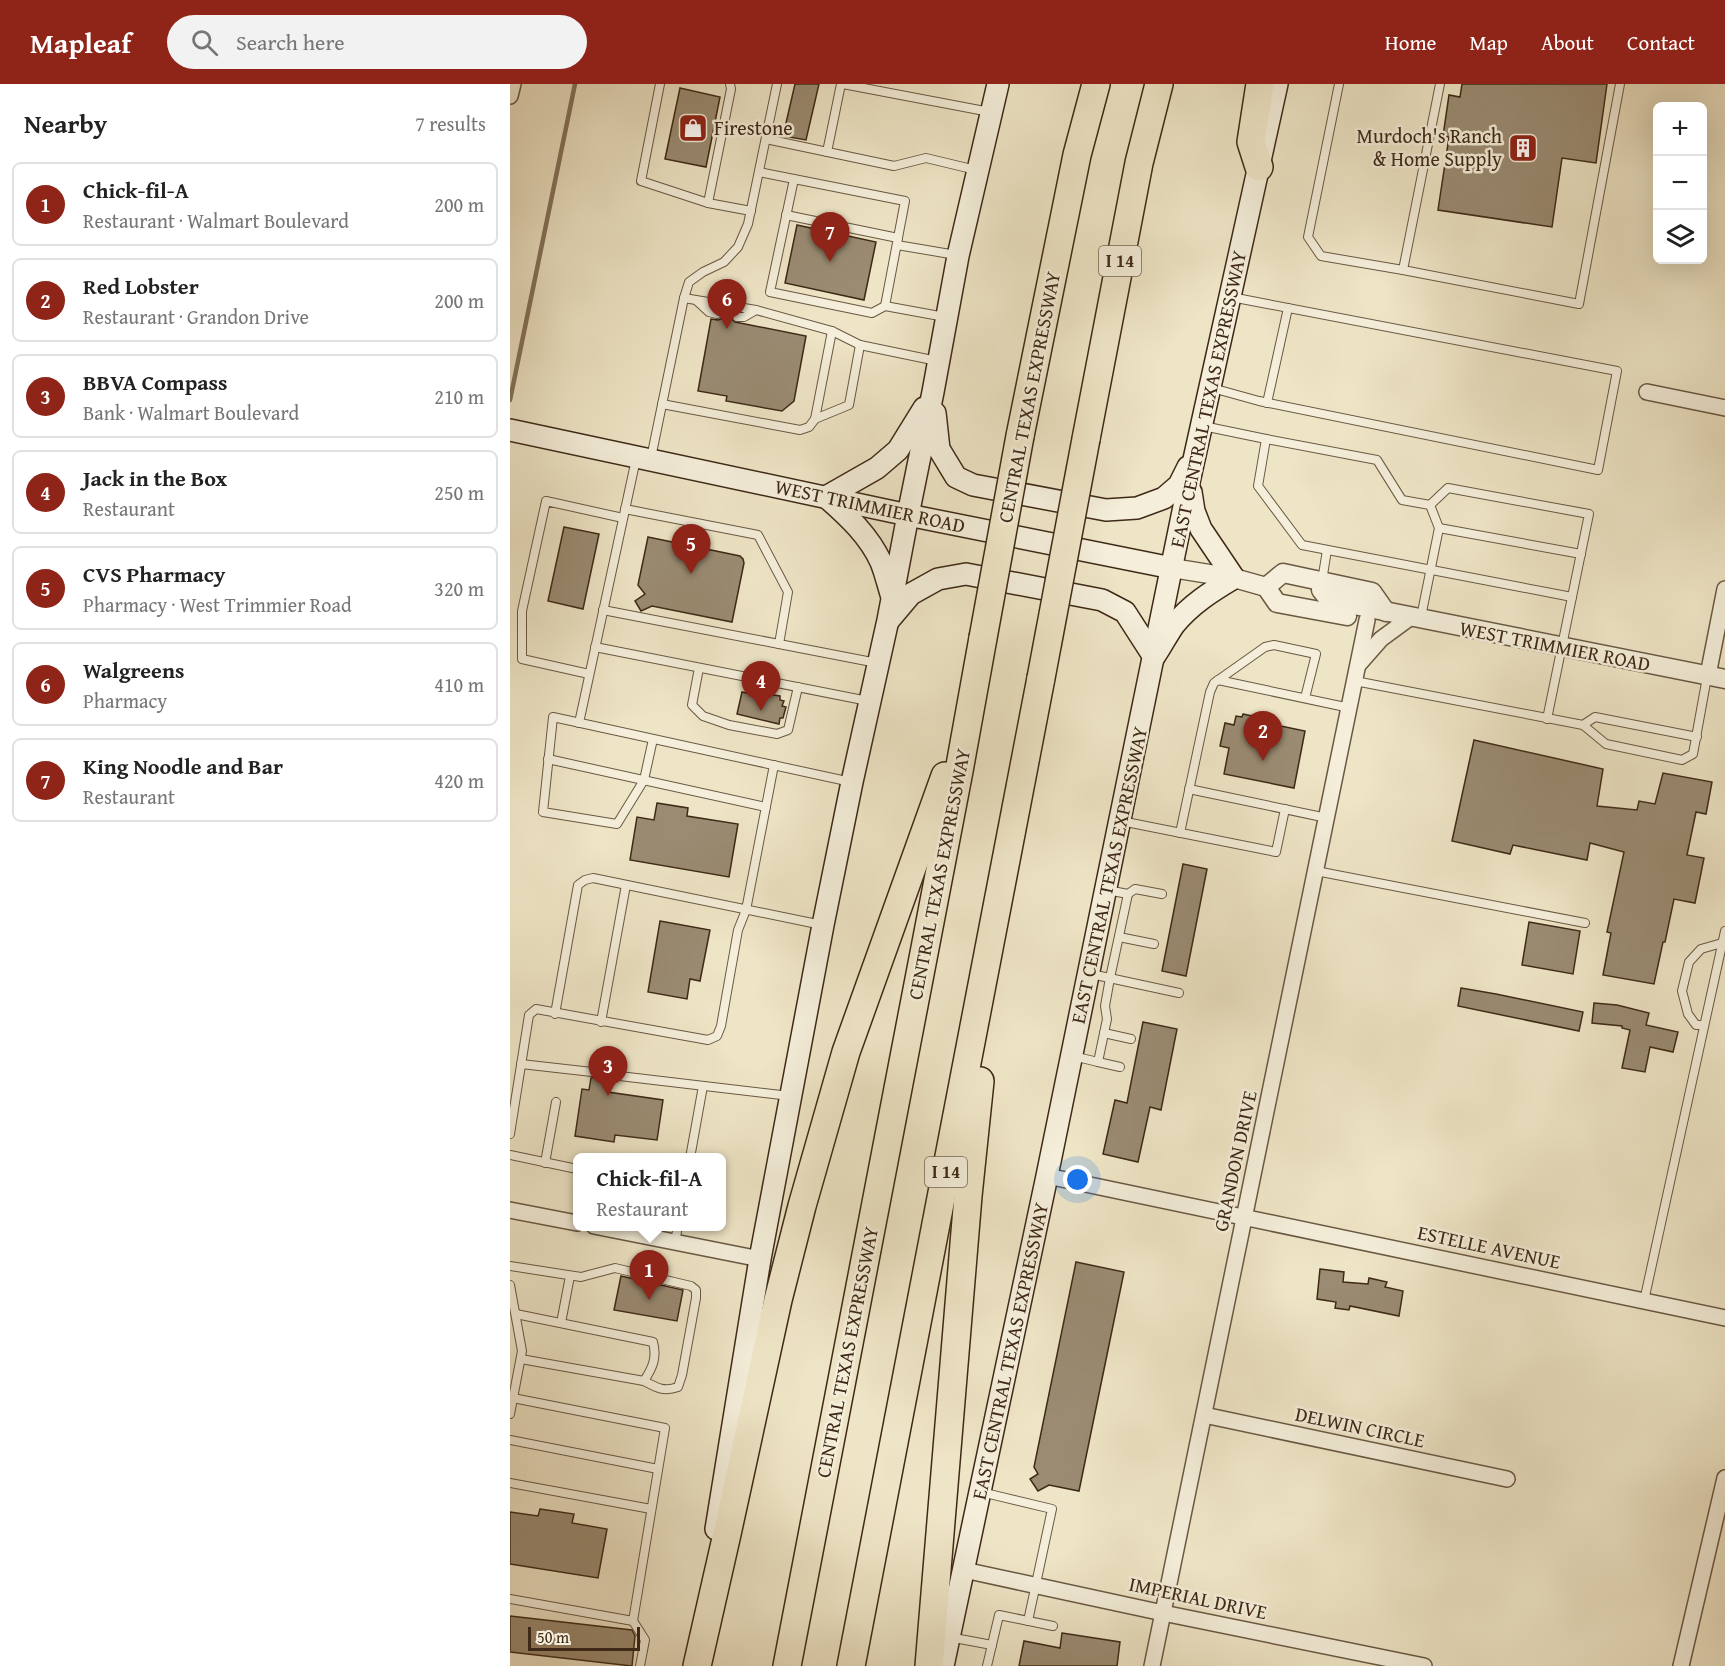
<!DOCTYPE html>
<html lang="en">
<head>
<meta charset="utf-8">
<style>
	body { margin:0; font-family:"Gentium Book Plus",serif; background:#f2f2f2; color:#222 }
	.controls { position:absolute; right:18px; top:18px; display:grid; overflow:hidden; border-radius:9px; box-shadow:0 6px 24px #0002 }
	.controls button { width:54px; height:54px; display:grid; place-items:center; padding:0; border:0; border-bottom:2px solid #e0e0e0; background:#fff; color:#222; font:30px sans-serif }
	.scale { position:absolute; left:18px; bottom:15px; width:112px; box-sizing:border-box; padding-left:6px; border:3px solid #3e2917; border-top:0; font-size:16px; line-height:21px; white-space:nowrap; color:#3e2917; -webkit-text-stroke:4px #f4eeda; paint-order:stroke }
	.you { position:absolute; left:568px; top:1096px; width:21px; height:21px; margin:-15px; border:4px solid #fff; border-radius:50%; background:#1a73e8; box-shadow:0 0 0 9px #1a73e833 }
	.badge { display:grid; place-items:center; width:39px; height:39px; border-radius:50%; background:#8f2418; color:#fff; font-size:20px; font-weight:700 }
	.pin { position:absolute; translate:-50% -50px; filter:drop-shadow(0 2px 3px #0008) }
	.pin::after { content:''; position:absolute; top:32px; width:21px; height:18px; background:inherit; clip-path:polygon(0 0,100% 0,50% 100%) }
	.popup { position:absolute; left:63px; top:1069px; width:153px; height:78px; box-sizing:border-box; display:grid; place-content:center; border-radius:9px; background:#fff; filter:drop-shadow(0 2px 4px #0005); font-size:20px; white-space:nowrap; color:#767676 }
	.popup b { font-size:22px; color:#222 }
	.popup::after { content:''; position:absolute; left:50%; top:100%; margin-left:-12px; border:12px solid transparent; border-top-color:#fff }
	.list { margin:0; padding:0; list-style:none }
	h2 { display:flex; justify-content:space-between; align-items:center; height:78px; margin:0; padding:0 24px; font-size:26px }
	h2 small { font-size:20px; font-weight:400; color:#767676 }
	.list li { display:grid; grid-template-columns:39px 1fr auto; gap:18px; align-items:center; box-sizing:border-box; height:84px; margin:0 12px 12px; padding:0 12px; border:2px solid #e0e0e0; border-radius:9px }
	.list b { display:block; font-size:22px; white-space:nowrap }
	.list p { margin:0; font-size:20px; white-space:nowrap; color:#767676 }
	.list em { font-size:20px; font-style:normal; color:#767676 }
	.icon { flex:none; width:33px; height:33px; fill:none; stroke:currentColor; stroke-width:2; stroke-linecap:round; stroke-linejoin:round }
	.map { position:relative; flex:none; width:1215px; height:1582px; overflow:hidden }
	header { display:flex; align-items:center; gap:36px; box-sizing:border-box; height:84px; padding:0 30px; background:#8f2418; color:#fff }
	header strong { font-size:28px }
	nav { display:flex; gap:33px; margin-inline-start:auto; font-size:21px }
	.search { width:420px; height:54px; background:#f2f2f2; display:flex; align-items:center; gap:15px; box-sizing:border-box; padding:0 21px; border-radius:33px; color:#767676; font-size:22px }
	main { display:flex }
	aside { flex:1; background:#fff }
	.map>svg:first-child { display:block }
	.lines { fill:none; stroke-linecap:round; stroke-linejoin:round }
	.stream { stroke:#84735c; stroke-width:4.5 }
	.building { fill:#9a8b72; stroke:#3e2917; stroke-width:1.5 }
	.service-casing { stroke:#6a5843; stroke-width:10 }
	.minor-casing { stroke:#6a5843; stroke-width:18 }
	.tertiary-casing { stroke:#6a5843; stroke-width:21 }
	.secondary-casing { stroke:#3e2917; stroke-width:24 }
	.motorway-casing { stroke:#3e2917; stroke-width:30 }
	.service { stroke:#f4eeda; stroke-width:8 }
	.minor { stroke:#f4eeda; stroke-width:15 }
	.tertiary { stroke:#f4eeda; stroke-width:18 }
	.secondary { stroke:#f4eeda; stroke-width:21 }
	.motorway { stroke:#eee5c6; stroke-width:27 }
	.motorway-bridge-casing { stroke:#3e2917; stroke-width:30; stroke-linecap:butt }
	.motorway-bridge { stroke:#eee5c6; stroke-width:27 }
	.labels { text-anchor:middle; stroke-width:5; stroke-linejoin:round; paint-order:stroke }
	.shield { fill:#f4eeda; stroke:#756452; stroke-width:1.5 }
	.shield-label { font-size:18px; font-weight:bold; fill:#3e2917 }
	.poi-label { font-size:20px; fill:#3e2917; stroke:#f4eeda; text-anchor:start }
	.street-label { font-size:20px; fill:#3e2917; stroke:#f4eeda }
</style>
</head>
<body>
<header>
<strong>Mapleaf</strong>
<div class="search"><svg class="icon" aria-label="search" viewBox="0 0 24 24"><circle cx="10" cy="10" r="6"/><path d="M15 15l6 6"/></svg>Search here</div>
<nav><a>Home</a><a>Map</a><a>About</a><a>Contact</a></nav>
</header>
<main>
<aside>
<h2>Nearby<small>7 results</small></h2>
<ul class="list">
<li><span class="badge">1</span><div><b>Chick-fil-A</b><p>Restaurant · Walmart Boulevard</p></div><em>200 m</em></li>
<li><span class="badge">2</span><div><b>Red Lobster</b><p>Restaurant · Grandon Drive</p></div><em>200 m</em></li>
<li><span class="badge">3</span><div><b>BBVA Compass</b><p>Bank · Walmart Boulevard</p></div><em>210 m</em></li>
<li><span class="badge">4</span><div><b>Jack in the Box</b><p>Restaurant</p></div><em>250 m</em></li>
<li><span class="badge">5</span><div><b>CVS Pharmacy</b><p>Pharmacy · West Trimmier Road</p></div><em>320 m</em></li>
<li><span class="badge">6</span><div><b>Walgreens</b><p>Pharmacy</p></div><em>410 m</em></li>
<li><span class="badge">7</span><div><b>King Noodle and Bar</b><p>Restaurant</p></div><em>420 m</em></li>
</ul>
</aside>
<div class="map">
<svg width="1215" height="1582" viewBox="0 0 1215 1582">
	<rect width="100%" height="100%" fill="#eee5c6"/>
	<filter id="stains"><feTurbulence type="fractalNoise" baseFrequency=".00333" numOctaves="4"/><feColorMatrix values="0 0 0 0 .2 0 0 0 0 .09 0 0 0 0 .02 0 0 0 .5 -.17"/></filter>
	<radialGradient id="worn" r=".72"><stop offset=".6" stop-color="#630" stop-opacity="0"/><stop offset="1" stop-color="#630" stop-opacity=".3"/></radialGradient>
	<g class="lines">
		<path class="stream" d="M 0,316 L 65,0"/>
	</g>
	<g class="building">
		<path d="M 285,0 L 309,0 L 296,56 L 273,52 Z"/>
		<path d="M 952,0 L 1097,0 L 1086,79 L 1052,74 L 1042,143 L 928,126 L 939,53 L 933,52 L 939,11 L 950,13 Z"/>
		<path d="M 170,4 L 210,13 L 196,83 L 155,75 Z"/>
		<path d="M 287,141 L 366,158 L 354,216 L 275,199 Z"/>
		<path d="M 212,226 L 223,228 L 221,234 L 225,238 L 296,252 L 284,317 L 272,327 L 216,317 L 217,312 L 188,307 L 201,235 L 208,236 L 211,235 L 213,231 Z"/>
		<path d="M 54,443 L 89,450 L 73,525 L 38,517 Z"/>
		<path d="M 138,453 L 230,472 L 233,475 L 234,479 L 222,538 L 142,522 L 131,527 L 125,517 L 135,510 L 128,501 Z"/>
		<path d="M 232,608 L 256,613 L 257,610 L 270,612 L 270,616 L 274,617 L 272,622 L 276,623 L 273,634 L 270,634 L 269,640 L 227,630 Z"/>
		<path d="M 733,630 L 752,634 L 751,638 L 795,647 L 784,704 L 714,690 L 719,664 L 710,662 L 715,639 L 724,641 L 726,632 L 732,633 Z"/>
		<path d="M 964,656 L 1093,685 L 1087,722 L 1127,726 L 1129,717 L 1145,720 L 1153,689 L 1202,698 L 1196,730 L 1186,728 L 1177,771 L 1194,774 L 1185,819 L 1164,815 L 1155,858 L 1153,858 L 1144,900 L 1093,891 L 1101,849 L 1097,848 L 1114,768 L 1080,759 L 1077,776 L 1003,761 L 1000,770 L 942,757 Z"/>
		<path d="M 147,719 L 178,724 L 177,732 L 228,740 L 219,793 L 120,776 L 127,733 L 144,736 Z"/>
		<path d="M 673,780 L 697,785 L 676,892 L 652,887 Z"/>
		<path d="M 150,837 L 200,846 L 190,897 L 180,895 L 177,915 L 138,908 Z"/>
		<path d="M 1019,838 L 1070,847 L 1063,890 L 1012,881 Z"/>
		<path d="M 951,904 L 986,910 L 1073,928 L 1069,947 L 948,922 Z"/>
		<path d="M 1084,919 L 1107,921 L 1139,929 L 1136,941 L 1168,948 L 1163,968 L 1140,963 L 1135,988 L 1112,984 L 1120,946 L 1112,944 L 1112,942 L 1082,939 Z"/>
		<path d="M 633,938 L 667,945 L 651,1026 L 640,1023 L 628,1078 L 593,1070 L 605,1016 L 617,1019 Z"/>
		<path d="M 83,974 L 102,977 L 101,985 L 98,986 L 95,990 L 96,994 L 100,997 L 98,1008 L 153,1016 L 147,1056 L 105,1051 L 104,1058 L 65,1052 L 72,1005 L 79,1006 L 81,994 L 85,993 L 88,989 L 87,985 L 82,982 Z"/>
		<path d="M 566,1178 L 614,1188 L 569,1407 L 539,1401 L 528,1407 L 520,1395 L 528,1390 L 524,1383 Z"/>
		<path d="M 810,1185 L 834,1188 L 833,1198 L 858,1200 L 859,1194 L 877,1198 L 875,1203 L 893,1207 L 889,1232 L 840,1222 L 839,1226 L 825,1224 L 826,1218 L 807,1215 Z"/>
		<path d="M 111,1192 L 173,1206 L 167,1237 L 104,1226 Z"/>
		<path d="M 30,1425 L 64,1430 L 62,1439 L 97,1445 L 88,1494 L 0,1480 L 0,1428 L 28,1432 Z"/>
		<path d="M 0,1532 L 122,1546 L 125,1552 L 122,1582 L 0,1568 Z"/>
		<path d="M 552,1549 L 610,1558 L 607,1582 L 509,1582 L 514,1557 L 550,1564 Z"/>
	</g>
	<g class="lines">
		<g class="service-casing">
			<g id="service">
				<path d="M 150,0 L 131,97 L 198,119 L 241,127"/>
				<path d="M 333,0 L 480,28"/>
				<path d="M 829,0 L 798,153 L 811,172 L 893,186"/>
				<path d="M 930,0 L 893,186 L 1069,220 L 1110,0"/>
				<path d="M 256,55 L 384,82 L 416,74 L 466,86"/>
				<path d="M 317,68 L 331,0"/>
				<path d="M 249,88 L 395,117 L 375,222"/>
				<path d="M 284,95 L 260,208 L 362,229 L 375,222 L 435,233"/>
				<path d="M 198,119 L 221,5 L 220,0"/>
				<path d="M 276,131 L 388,154"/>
				<path d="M 387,161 L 446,171"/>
				<path d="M 174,214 L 246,226 L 322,247 L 350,261 L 427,277"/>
				<path d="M 187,217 L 199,228 L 207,230"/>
				<path d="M 227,233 L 234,233 L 246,226"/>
				<path d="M 702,304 L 749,317 L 1088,386 L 1107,287 L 721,213"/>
				<path d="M 757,319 L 778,224"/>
				<path d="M 152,320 L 290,346 L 299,343 L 305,335 L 322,247"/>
				<path d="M 305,335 L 339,321 L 350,261"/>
				<path d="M 693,342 L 756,355 L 867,376 L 892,416 L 920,421"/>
				<path d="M 756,355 L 748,402 L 792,461 L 1062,513"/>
				<path d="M 141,374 L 174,214 L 179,198 L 193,188 L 214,178 L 228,163 L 238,140 L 267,0"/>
				<path d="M 920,421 L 938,404 L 1079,430 L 1037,635"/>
				<path d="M 115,425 L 248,451 L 278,508 L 269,560 L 367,579"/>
				<path d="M 929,444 L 1071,470"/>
				<path d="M 812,497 L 817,466"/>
				<path d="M 93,526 L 269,560"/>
				<path d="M 911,533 L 929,444 L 920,421"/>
				<path d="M 85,563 L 358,617"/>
				<path d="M 189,584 L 182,621 L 193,632 L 219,641 L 267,650 L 278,646 L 288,603"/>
				<path d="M 79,590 L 12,575 L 12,527 L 36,417 L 113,434"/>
				<path d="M 708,596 L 840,624"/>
				<path d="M 845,597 L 1073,641 L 1096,660 L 1172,676 L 1183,670 L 1197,593"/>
				<path d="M 69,639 L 126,375"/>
				<path d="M 1073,641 L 1085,633 L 1187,653"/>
				<path d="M 143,655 L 134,696 L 107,740 L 33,728 L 43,633 L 341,698"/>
				<path d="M 38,675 L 256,723"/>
				<path d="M 679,705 L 817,734"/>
				<path d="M 611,737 L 766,768 L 775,725"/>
				<path d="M 670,749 L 700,608 L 704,599 L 755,563 L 764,561 L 806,570 L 795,614"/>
				<path d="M 806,787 L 1075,839"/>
				<path d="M 597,806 L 618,810"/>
				<path d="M 609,853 L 644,860"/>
				<path d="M 581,890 L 669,909"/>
				<path d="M 45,930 L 68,801 L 75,796 L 83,794 L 312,841"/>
				<path d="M 91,938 L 116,801"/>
				<path d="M 1194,941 L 1186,941 L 1178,930 L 1172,907 L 1179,878 L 1191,865 L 1212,859"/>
				<path d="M 594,949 L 621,955"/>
				<path d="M 563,972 L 588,978 L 597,935 L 595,922 L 600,894 L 618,810 L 625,805 L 652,810"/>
				<path d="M 588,978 L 610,983"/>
				<path d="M 11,980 L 82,988"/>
				<path d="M 101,991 L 280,1012"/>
				<path d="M 0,1050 L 19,931 L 26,925 L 198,956 L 207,952 L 211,942 L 228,846 L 236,826 L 264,681"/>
				<path d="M 0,1071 L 67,1085"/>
				<path d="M 180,1074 L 193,1002"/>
				<path d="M 35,1079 L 46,1018"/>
				<path d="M 165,1158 L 168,1142"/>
				<path d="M 0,1182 L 71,1193 L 105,1184 L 181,1202 L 186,1206 L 186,1214 L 172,1291 L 168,1303 C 154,1308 147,1304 134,1297"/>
				<path d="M 0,1201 L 12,1267 L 0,1330"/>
				<path d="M 1134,1217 L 1215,847"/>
				<path d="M 6,1230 L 143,1258 C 147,1274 143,1283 134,1297 L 11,1275"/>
				<path d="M 51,1239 L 60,1192"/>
				<path d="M 3,1314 L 155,1344 L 123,1537"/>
				<path d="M 0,1356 L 148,1385"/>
				<path d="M 0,1399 L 141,1425"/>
				<path d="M 471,1408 L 542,1425 L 518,1537"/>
				<path d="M 0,1515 L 123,1537 L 135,1556 L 130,1582"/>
				<path d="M 439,1553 L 482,1561"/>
				<path d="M 477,1582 L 489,1531 L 543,1542"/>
			</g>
		</g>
		<g class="minor-casing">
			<g id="minor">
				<path d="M 0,12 L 3,0"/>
				<path d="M 1137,308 L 1215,324"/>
				<path d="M 849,580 L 871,555 L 901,533"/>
				<path d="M 1198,591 L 1215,505"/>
				<path d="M 537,1092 L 1215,1234"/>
				<path d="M 0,1126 L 67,1139"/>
				<path d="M 84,1142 L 250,1175"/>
				<path d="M 694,1331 L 997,1395"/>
				<path d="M 454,1486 L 653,1529 L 914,1582"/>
				<path d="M 642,1582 L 857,536"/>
				<path d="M 1171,1582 L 1215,1394"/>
			</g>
		</g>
		<g class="tertiary-casing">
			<g id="tertiary">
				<path d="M 662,484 L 724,494 L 756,503 L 767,519 L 837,532"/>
				<path d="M 812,497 L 811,506 L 819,516 L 1215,595"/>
				<path d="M 756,503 L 773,489 L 862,508 L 876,528"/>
			</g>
		</g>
		<g class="secondary-casing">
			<g id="secondary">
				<path d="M 425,329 L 429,365 L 446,393 L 463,401 L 596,426 L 627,424 L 654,414 L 669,401 L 678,383"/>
				<path d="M 0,346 L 398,431 L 662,484"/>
				<path d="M 316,413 L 367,384 L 388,366 L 414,324"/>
				<path d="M 316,413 C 338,432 359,452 371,478 C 375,488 378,500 381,510"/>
				<path d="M 379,536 L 401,510 L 428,495 L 456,490 L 592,516 L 615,528 L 644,573 C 651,563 657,551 664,541 C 680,521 702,507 724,494 L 691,445 L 684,427 L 681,408"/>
				<path d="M 206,1445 L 250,1175 L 313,841 L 342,698 L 378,536 L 398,431 L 423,308 L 448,172 L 488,0"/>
				<path d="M 433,1582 L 537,1092 L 679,398 L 767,0"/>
			</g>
		</g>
		<g class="motorway-casing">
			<g id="motorway">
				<path d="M 749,83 L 741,58 L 750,0"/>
				<path d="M 510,352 L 567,71 L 586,0"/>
				<path d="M 576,355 L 629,79 L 649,0"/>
				<path d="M 187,1582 L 217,1450 L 268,1216 L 292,1122 L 336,968 L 435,692"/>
				<path d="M 277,1582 L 449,687 L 473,554"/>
				<path d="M 341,1582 L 531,594"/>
				<path d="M 419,1582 L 458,1112 L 470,997"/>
			</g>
		</g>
		<use href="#service" class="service"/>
		<use href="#minor" class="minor"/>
		<use href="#tertiary" class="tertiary"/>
		<use href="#secondary" class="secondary"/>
		<use href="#motorway" class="motorway"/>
		<g class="motorway-bridge-casing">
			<g id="motorway-bridge">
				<path d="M 473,554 L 510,352"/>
				<path d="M 531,594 L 576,355"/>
			</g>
		</g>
		<use href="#motorway-bridge" class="motorway-bridge"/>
	</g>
	<defs>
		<g id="shop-square" transform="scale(1.5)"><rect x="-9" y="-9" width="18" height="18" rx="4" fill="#8f2418" stroke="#f4eeda"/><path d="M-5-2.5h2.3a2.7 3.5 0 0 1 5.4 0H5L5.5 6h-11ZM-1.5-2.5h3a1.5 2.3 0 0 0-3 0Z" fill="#fff"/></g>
		<g id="building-square" transform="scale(1.5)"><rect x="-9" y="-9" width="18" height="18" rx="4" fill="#8f2418" stroke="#f4eeda"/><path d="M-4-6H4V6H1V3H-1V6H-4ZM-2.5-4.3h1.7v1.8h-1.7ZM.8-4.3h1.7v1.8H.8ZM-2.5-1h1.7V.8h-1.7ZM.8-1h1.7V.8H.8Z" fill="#fff"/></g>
	</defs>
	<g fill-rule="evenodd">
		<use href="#shop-square" x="183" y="44"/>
		<use href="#building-square" x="1013" y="64"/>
	</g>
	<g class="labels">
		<g class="shield">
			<rect x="589" y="162" width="42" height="30" rx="4.5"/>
			<rect x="415" y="1073" width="42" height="30" rx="4.5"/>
		</g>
		<g class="shield-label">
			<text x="610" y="183">I 14</text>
			<text x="436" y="1094">I 14</text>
		</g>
		<g class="poi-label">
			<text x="204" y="51">Firestone</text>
			<text x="992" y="59" text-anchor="end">Murdoch's Ranch<tspan x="992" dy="23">&amp; Home Supply</tspan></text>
		</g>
		<g class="street-label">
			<text transform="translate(519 313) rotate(-79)" y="7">CENTRAL TEXAS EXPRESSWAY</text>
			<text transform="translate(698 315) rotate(-78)" y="7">EAST CENTRAL TEXAS EXPRESSWAY</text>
			<text transform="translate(360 422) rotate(12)" y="7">WEST TRIMMIER ROAD</text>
			<text transform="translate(1045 562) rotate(11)" y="7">WEST TRIMMIER ROAD</text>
			<text transform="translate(429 790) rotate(-79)" y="7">CENTRAL TEXAS EXPRESSWAY</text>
			<text transform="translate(599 791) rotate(-78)" y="7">EAST CENTRAL TEXAS EXPRESSWAY</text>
			<text transform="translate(725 1077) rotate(-78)" y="7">GRANDON DRIVE</text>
			<text transform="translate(979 1163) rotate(12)" y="7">ESTELLE AVENUE</text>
			<text transform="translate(500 1267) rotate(-78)" y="7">EAST CENTRAL TEXAS EXPRESSWAY</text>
			<text transform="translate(337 1268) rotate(-79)" y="7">CENTRAL TEXAS EXPRESSWAY</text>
			<text transform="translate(850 1343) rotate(12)" y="7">DELWIN CIRCLE</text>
			<text transform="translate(688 1514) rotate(12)" y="7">IMPERIAL DRIVE</text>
		</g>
	</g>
	<rect width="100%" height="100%" filter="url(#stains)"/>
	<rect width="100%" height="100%" fill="url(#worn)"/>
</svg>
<div class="controls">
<button>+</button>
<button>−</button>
<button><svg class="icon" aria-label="layers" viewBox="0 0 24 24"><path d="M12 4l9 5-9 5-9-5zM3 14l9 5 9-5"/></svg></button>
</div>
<div class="scale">50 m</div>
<div class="you"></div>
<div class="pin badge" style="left:139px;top:1216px">1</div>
<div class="popup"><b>Chick-fil-A</b>Restaurant</div>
<div class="pin badge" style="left:753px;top:677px">2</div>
<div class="pin badge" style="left:98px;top:1012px">3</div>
<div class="pin badge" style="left:251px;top:627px">4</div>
<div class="pin badge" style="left:181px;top:490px">5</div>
<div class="pin badge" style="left:217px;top:245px">6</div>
<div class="pin badge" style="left:320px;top:178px">7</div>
</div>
</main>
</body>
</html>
